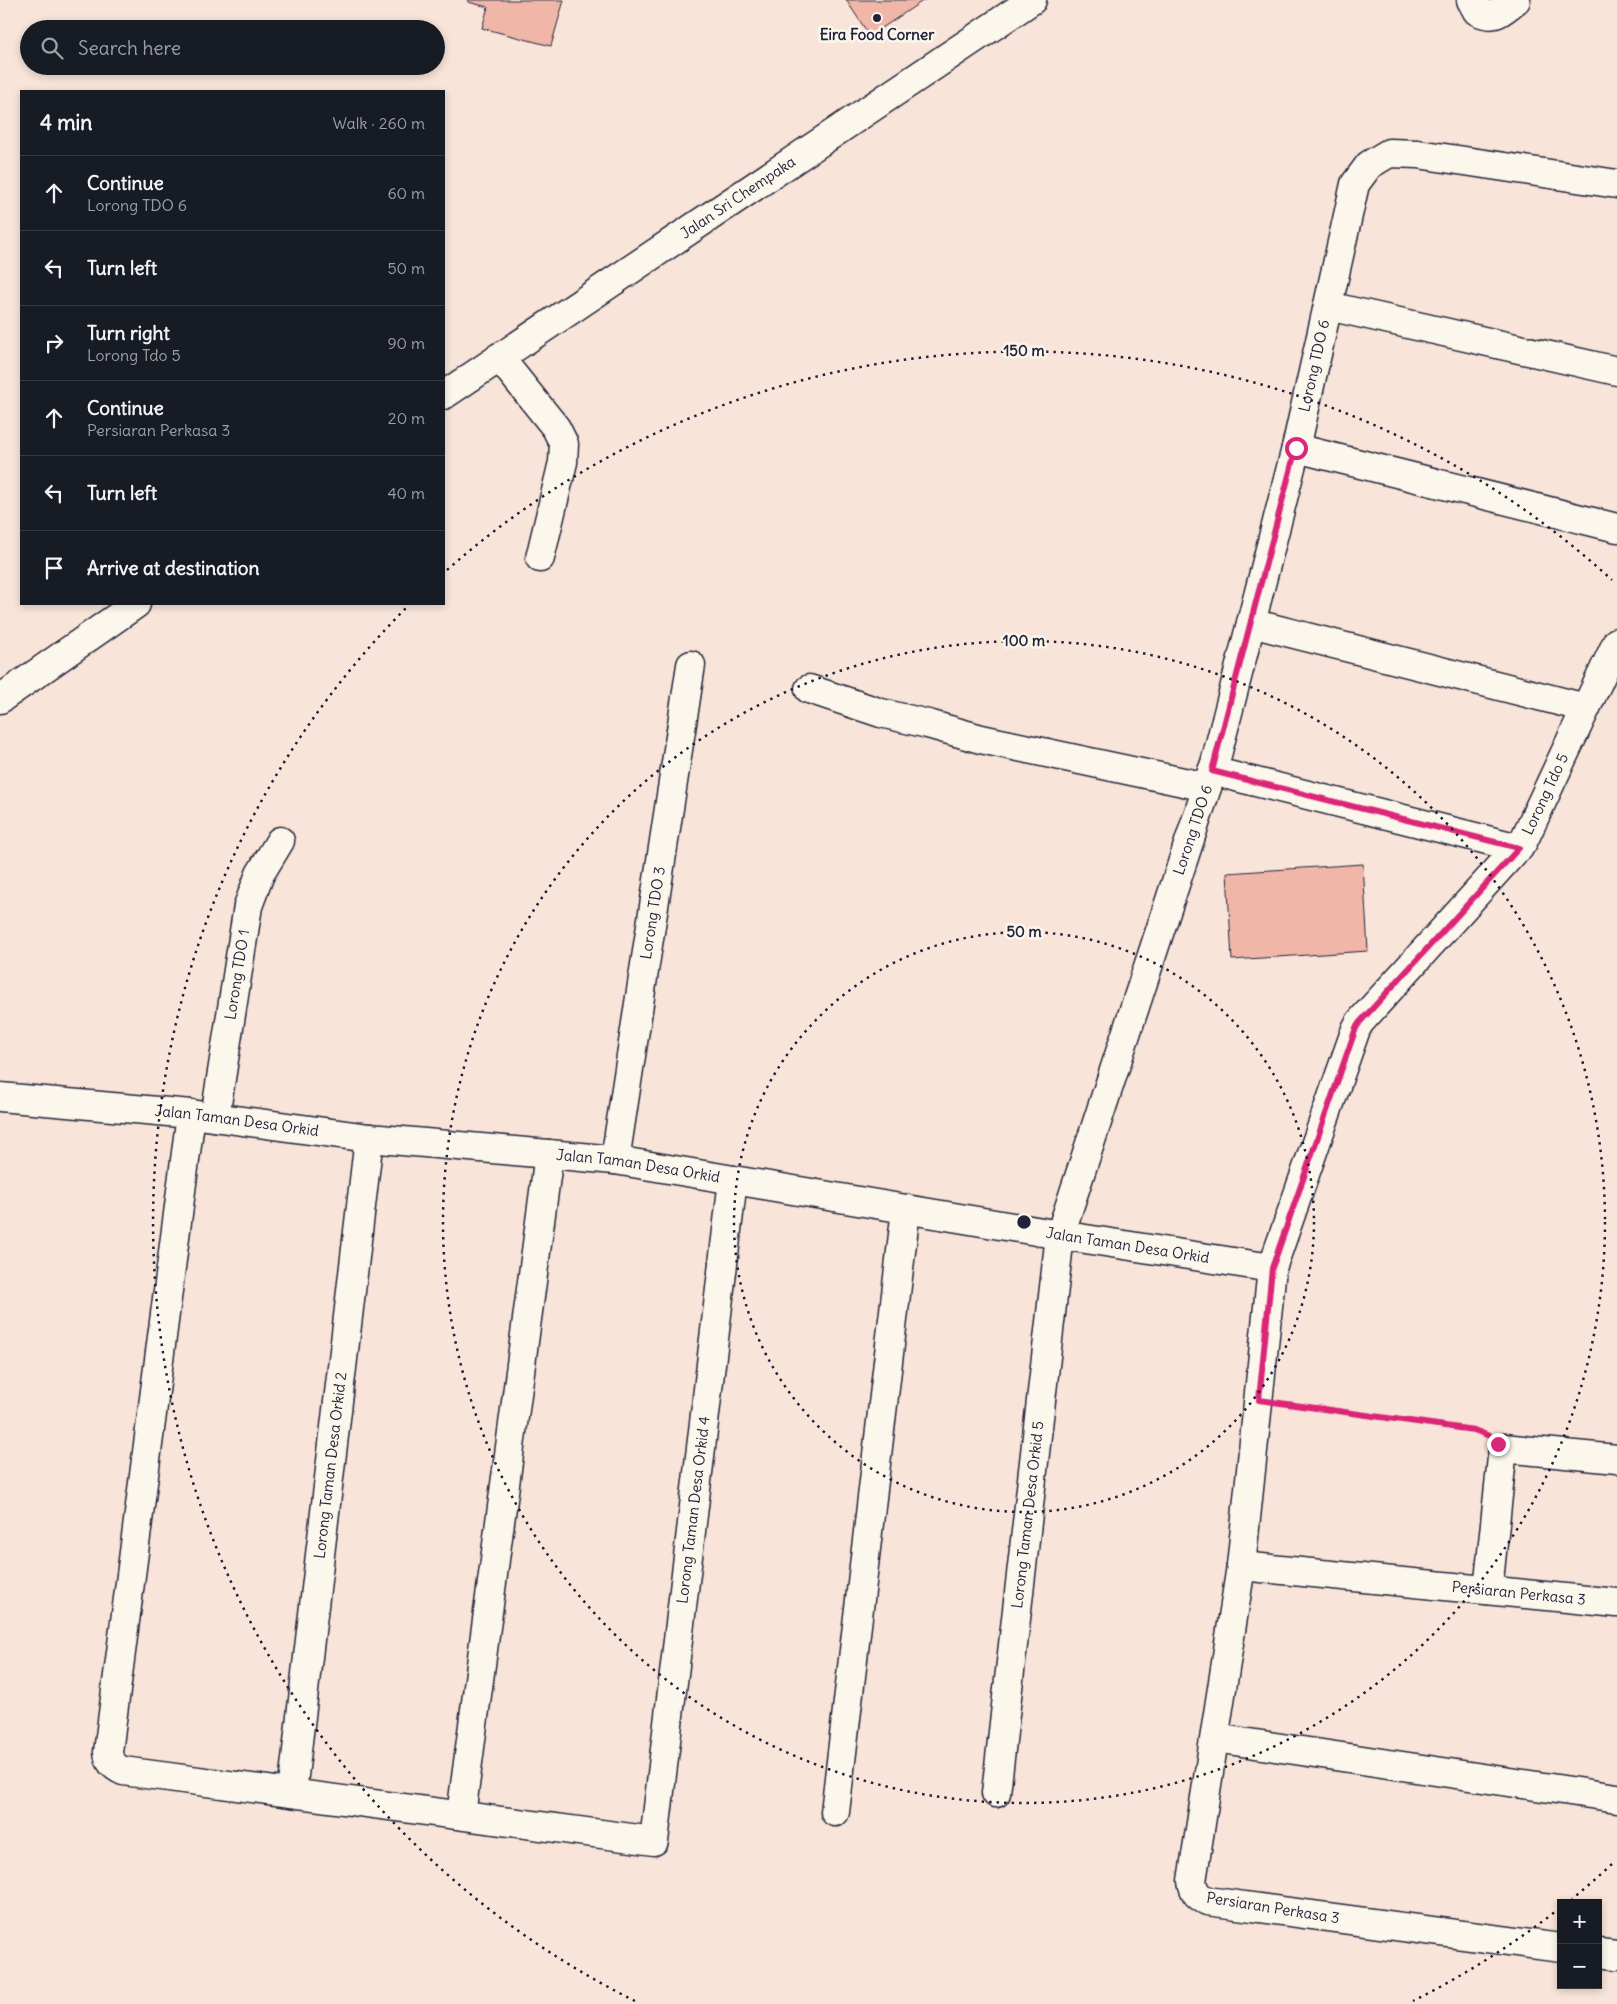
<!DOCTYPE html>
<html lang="en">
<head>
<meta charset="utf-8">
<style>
	body { margin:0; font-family:Delius,sans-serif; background:#242831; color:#f1f3f6 }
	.controls { position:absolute; right:15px; bottom:15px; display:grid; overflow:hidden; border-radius:0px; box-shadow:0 2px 8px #0003 }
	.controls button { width:45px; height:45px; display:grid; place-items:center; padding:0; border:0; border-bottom:1px solid #363941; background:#171b24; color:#f1f3f6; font:25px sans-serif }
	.stop { position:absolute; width:15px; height:15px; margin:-11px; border:4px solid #db2777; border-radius:50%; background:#fff }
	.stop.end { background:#db2777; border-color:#fff; box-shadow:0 1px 5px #0008 }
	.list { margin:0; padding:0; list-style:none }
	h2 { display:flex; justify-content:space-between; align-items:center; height:65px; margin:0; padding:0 20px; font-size:21px }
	h2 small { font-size:16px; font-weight:400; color:#9ea1a6 }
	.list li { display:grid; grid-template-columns:32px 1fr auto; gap:15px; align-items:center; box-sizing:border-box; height:75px; padding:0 20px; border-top:1px solid #363941 }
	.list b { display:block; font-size:19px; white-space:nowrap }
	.list p { margin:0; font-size:16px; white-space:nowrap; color:#9ea1a6 }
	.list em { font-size:16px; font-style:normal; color:#9ea1a6 }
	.icon { flex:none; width:28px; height:28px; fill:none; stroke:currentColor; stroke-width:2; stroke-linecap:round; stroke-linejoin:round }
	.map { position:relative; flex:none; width:1617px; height:2004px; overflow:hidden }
	.search { position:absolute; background:#171b24; box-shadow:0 2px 8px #0003; left:20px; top:20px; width:425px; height:55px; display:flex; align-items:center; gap:12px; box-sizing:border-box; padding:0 18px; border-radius:28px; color:#9ea1a6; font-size:19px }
	.panel { position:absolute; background:#171b24; box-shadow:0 2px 8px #0003; left:20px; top:90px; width:425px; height:515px; border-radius:0px }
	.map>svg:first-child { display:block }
	.building { fill:#f0b7a9; stroke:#22223b }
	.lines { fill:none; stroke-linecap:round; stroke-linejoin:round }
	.minor-casing { stroke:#22223b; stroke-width:31 }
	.major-casing { stroke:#22223b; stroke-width:31 }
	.path { stroke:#22223b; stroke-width:3; stroke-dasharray:4 4; stroke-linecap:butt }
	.minor { stroke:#fbf7ec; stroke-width:28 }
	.major { stroke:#fbf7ec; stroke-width:28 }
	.route { stroke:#db2777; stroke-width:6 }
	.ring { fill:none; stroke:#22223b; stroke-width:2.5; stroke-dasharray:2.5 5 }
	.poi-dot { fill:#22223b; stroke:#fbf7ec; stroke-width:2 }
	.labels { text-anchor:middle; stroke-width:5; stroke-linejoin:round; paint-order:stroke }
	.poi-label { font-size:15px; font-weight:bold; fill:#22223b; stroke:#fbf7ec }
	.street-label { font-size:15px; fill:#22223b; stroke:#fbf7ec }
	.centre { fill:#22223b; stroke:#fbf7ec; stroke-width:2.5 }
	.ring-label { font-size:15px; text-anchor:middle; font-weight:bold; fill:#22223b; stroke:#fbf7ec; stroke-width:5; stroke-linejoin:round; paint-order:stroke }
</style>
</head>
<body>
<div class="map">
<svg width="1617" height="2004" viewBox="0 0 1617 2004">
	<rect width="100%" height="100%" fill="#f8e4d8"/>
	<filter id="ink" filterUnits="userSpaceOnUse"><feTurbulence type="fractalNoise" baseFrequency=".02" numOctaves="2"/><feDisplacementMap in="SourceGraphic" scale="10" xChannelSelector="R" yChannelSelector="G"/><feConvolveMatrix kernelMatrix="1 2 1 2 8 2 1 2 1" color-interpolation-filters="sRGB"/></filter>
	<g filter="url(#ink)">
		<g class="building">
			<path d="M 468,0 L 564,0 L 551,46 L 482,28 L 488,7 L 468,2 Z"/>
			<path d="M 846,0 L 924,0 L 870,36 Z"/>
			<path d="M 1363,864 L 1368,951 L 1232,960 L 1227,873 Z"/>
		</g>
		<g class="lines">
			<g class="minor-casing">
				<g id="minor">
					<path d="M 1471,0 L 1477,11 C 1496,20 1501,11 1516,0"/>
					<path d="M 1328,306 L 1617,371"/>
					<path d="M 499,357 L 556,428 L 564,444 L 563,462 L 540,558"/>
					<path d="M 1296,448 L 1617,528"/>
					<path d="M 1251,623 L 1586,708"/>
					<path d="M 809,689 L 881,713 L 928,724 L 981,739 L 1207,787"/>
					<path d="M 1212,771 L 1519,848"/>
					<path id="s1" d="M 0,1097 L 191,1114 L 369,1138 L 615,1160 L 1060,1235 L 1272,1268"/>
					<path id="s2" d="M 191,1114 L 108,1752 C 109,1762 113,1766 123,1771 L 654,1841 L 733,1180"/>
					<path id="s3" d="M 215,1117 L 248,906 L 260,874 L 280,841"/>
					<path id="s4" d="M 615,1160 L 691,665"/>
					<path id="s5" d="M 1241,1566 L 1617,1603"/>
					<path d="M 1488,1590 L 1503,1448 L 1617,1459"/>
					<path d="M 1215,1738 L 1617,1798"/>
					<path id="s6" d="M 292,1793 L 369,1138"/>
					<path id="s7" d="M 996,1793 L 1060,1235 L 1215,763 L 1296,448 L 1355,184 L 1369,165 L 1389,153 L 1418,154 L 1617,184"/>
					<path d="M 835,1812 L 906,1209"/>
					<path d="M 461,1815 L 549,1154"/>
					<path id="s8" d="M 1561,1948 L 1207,1901 C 1197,1896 1194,1892 1192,1881 L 1241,1566 L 1272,1268 L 1356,1029 L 1360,1022 L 1523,842 L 1617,642"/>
					<path d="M 1598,1953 L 1617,1955"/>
				</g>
			</g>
			<g class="major-casing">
				<g id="major">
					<path id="s9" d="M 444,395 L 1032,0"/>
					<path d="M 0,699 L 136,604"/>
				</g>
			</g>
			<path class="path" d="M 1291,1404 L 1475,1431"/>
			<use href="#minor" class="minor"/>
			<use href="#major" class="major"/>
		</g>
	</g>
	<g class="lines" filter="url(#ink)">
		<path class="route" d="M 1296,448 L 1212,771 L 1519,848 L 1360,1022 L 1356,1028 L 1272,1268 L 1259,1400 L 1474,1430 L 1492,1437 L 1498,1444"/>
	</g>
	<g class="ring">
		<circle cx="1024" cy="1222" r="290"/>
		<circle cx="1024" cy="1222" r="581"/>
		<path d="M1612 1864A871 871 0 0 1 1572 1899M1560 1908A871 871 0 0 1 1413 2001M635 2001A871 871 0 0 1 408 606M447 570A871 871 0 0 1 1612 580"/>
	</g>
	<circle class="poi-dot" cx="877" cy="18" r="5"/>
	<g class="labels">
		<g class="poi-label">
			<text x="877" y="40">Eira Food Corner</text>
		</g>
		<g class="street-label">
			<text dy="5" stroke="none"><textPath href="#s9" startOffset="354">Jalan Sri Chempaka</textPath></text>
			<text dy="5" stroke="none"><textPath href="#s7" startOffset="1468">Lorong TDO 6</textPath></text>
			<text dy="5" stroke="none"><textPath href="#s8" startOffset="1559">Lorong Tdo 5</textPath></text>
			<text dy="5" stroke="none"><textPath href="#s7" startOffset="988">Lorong TDO 6</textPath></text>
			<text dy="5" stroke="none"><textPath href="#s4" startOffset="250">Lorong TDO 3</textPath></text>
			<text dy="5" stroke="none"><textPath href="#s3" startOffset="144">Lorong TDO 1</textPath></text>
			<text dy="5" stroke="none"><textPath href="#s1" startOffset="238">Jalan Taman Desa Orkid</textPath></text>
			<text dy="5" stroke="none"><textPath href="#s1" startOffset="642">Jalan Taman Desa Orkid</textPath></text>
			<text dy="5" stroke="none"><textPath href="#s1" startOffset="1138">Jalan Taman Desa Orkid</textPath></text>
			<text dy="5" stroke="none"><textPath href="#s6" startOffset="330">Lorong Taman Desa Orkid 2</textPath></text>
			<text dy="5" stroke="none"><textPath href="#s2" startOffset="1538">Lorong Taman Desa Orkid 4</textPath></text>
			<text dy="5" stroke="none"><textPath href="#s7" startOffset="280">Lorong Taman Desa Orkid 5</textPath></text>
			<text dy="5" stroke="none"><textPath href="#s5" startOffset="279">Persiaran Perkasa 3</textPath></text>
			<text transform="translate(1273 1908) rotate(9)" y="5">Persiaran Perkasa 3</text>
		</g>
	</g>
	<circle cx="1024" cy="1222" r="8" class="centre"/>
	<g class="ring-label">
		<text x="1024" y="356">150 m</text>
		<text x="1024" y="646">100 m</text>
		<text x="1024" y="937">50 m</text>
	</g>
</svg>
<div class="controls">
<button>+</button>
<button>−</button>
</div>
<div class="stop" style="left:1296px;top:448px"></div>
<div class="stop end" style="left:1498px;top:1444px"></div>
<div class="search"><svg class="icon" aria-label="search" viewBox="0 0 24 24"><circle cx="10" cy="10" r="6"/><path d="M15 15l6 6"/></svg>Search here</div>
<section class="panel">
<h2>4 min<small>Walk · 260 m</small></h2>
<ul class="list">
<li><svg class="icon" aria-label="ahead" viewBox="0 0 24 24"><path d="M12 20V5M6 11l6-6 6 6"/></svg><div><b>Continue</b><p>Lorong TDO 6</p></div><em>60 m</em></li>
<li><svg class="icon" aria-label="left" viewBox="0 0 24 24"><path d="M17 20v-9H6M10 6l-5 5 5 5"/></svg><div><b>Turn left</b></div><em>50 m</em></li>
<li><svg class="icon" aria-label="right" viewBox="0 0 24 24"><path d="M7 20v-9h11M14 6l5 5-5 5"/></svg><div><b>Turn right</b><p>Lorong Tdo 5</p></div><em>90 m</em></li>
<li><svg class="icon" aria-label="ahead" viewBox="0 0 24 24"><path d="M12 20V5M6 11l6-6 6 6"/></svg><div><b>Continue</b><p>Persiaran Perkasa 3</p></div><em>20 m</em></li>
<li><svg class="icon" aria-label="left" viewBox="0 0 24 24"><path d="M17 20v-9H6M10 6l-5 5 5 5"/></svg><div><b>Turn left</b></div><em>40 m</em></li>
<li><svg class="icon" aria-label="arrive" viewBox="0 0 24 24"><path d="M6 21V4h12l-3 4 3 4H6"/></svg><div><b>Arrive at destination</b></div></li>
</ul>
</section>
</div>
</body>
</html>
